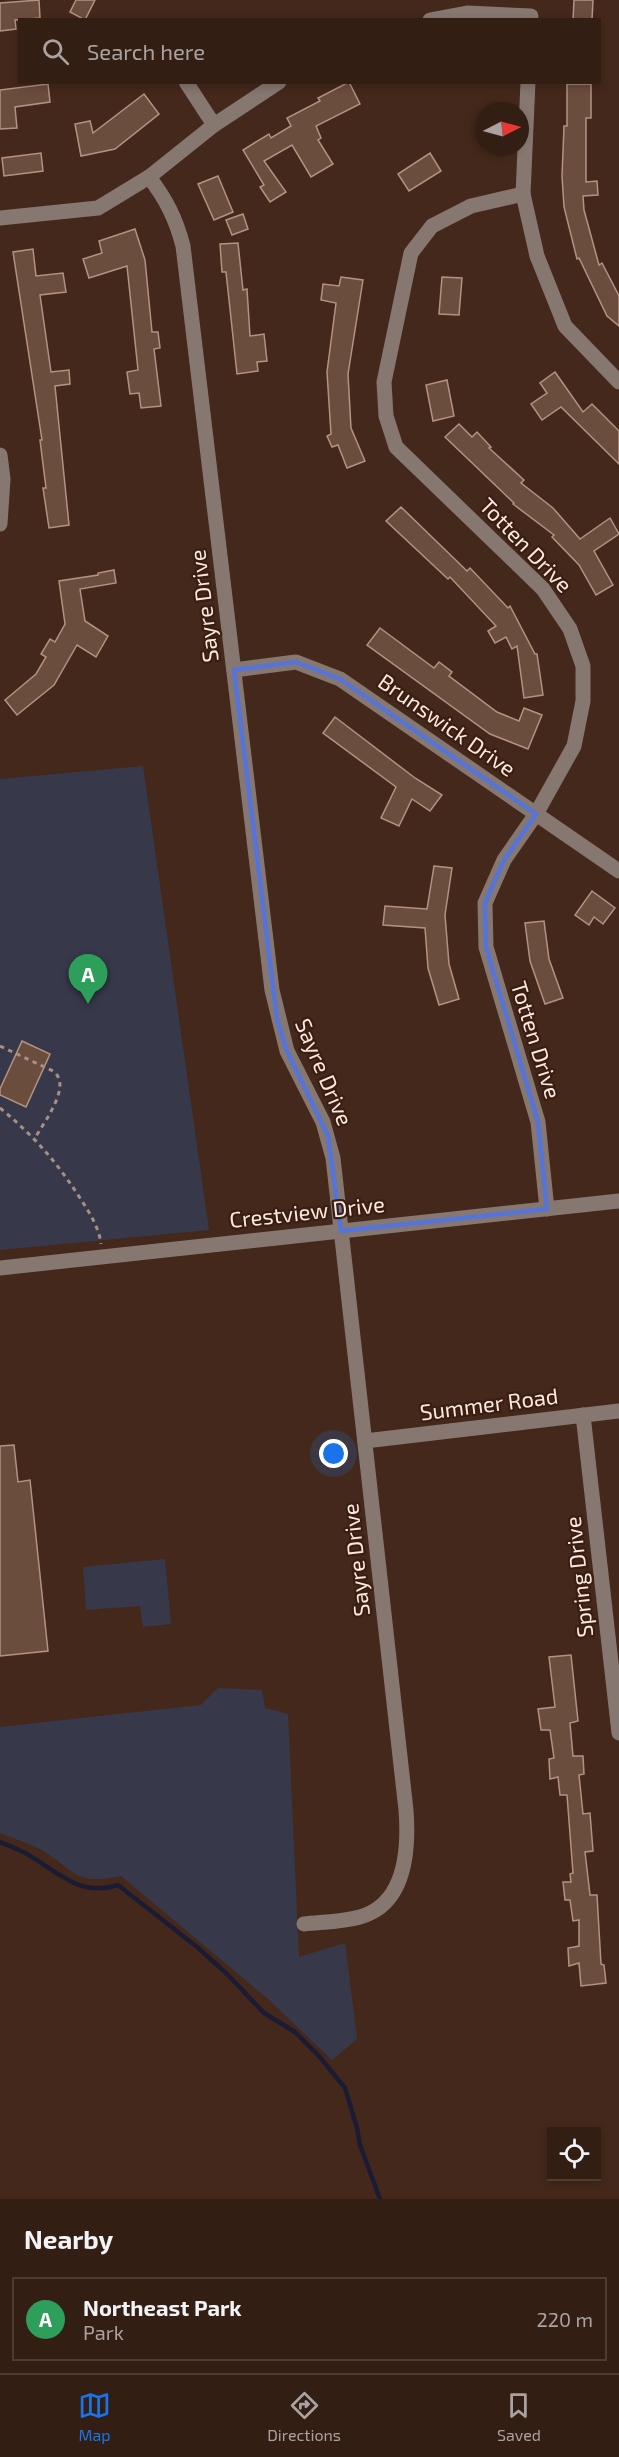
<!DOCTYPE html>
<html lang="en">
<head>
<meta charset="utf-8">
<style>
	body { margin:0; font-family:"Exo 2",sans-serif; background:#3e2b22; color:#f1f3f6 }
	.controls { position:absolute; right:18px; bottom:18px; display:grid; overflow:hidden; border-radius:0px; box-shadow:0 3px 9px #0003 }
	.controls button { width:54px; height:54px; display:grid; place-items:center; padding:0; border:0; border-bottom:2px solid #4e3c34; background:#331e14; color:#f1f3f6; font:30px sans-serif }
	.compass { position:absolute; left:475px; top:102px; width:54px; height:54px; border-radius:50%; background:#331e14; box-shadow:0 3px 9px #0003; rotate:84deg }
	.you { position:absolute; left:334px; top:1454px; width:21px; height:21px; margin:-15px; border:4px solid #fff; border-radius:50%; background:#1a73e8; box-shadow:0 0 0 9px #1a73e833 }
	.badge { display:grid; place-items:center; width:39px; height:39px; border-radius:50%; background:#1a73e8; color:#fff; font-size:20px; font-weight:700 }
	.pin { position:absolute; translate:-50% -50px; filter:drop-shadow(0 2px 3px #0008) }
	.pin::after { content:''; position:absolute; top:32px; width:21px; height:18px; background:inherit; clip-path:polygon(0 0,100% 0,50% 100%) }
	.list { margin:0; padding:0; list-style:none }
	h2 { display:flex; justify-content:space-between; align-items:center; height:78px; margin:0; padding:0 24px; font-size:26px }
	h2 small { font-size:20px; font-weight:400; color:#a9a2a0 }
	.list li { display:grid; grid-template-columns:39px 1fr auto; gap:18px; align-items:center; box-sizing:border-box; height:84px; margin:0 12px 12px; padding:0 12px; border:2px solid #4e3c34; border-radius:0px }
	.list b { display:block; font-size:22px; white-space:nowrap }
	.list p { margin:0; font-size:20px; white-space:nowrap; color:#a9a2a0 }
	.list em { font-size:20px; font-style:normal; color:#a9a2a0 }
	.icon { flex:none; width:33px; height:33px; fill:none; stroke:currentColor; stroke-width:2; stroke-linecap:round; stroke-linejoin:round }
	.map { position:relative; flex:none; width:619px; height:2199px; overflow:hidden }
	.search { position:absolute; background:#331e14; box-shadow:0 3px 9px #0003; left:18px; right:18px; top:18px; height:66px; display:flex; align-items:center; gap:15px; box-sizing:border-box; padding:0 21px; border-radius:0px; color:#a9a2a0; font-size:22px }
	.sheet { height:174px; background:#331e14 }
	nav { display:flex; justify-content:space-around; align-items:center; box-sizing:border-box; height:84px; border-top:2px solid #4e3c34; background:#331e14; font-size:16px; color:#a9a2a0 }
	nav a { display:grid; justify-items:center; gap:3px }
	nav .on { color:#1a73e8 }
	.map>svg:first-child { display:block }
	.green { fill:#37394b }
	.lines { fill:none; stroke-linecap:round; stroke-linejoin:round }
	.stream { stroke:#1b1c34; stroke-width:4.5 }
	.building { fill:#6b4d3e; stroke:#b49282; stroke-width:1.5 }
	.path { stroke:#a78f85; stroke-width:3; stroke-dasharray:4.5 4.5; stroke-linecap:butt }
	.minor { stroke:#867770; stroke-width:15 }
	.marked { fill:none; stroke:#5474da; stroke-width:4.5; stroke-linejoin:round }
	.labels { text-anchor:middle; stroke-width:4.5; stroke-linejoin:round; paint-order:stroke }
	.street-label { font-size:22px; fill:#fbe8e0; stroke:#391e11 }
</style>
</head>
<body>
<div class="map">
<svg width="619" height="2199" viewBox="0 0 619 2199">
	<rect width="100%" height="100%" fill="#44281b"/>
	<g class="green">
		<path d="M 143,766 L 209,1230 L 0,1250 L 0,779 Z"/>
		<path d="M 165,1559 L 171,1624 L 143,1627 L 140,1606 L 86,1610 L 83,1567 Z"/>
		<path d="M 218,1688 L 262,1690 L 265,1708 L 288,1714 L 299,1957 L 345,1943 L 357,2039 L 332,2060 L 269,2000 L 121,1876 C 72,1886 76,1870 40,1849 C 28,1843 13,1838 0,1833 L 0,1727 L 201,1705 Z"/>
	</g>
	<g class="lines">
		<path class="stream" d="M 0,1842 C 9,1846 18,1849 27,1854 C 57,1871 80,1898 118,1885 L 197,1947 L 226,1973 L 264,2013 L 295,2032 L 319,2056 L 345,2088 L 357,2128 L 360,2145 L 380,2199"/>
	</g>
	<g class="building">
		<path d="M 39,0 L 40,18 L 15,20 L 16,29 L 0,31 L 0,3 Z"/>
		<path d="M 76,0 L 95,0 L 85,20 L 70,12 Z"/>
		<path d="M 574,0 L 593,0 L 592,20 L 573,20 Z"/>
		<path d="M 349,82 L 360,104 L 316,126 L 321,138 L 318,140 L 333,164 L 311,177 L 292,145 L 264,161 L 286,192 L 270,202 L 260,187 L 264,185 L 243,150 L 269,134 L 271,138 L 291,126 L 287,118 L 320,101 L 318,98 Z"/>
		<path d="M 48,84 L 50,102 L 15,107 L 17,128 L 0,129 L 0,90 Z"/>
		<path d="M 567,84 L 591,84 L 591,118 L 586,118 L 586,182 L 597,181 L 598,195 L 583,196 L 584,210 L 599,265 L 602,263 L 619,296 L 619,326 L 607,316 L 579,258 L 577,259 L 564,207 L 562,176 L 564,126 L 567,126 Z"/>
		<path d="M 144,94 L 159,114 L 115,149 L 81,156 L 75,124 L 90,121 L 93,133 Z"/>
		<path d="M 41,153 L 43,171 L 4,176 L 2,158 Z"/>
		<path d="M 430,153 L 441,171 L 409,191 L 398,174 Z"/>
		<path d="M 218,176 L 233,212 L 214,220 L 198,184 Z"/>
		<path d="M 243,214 L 248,229 L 232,235 L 226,220 Z"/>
		<path d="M 135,229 L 145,260 L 152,332 L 158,332 L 160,348 L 154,349 L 161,406 L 141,408 L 139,393 L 130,394 L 127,372 L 138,370 L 127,266 L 89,278 L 83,259 L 102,253 L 99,241 Z"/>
		<path d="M 238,243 L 243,290 L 247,289 L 250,336 L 264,334 L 267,361 L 257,362 L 258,371 L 237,374 L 226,272 L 222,272 L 220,244 Z"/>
		<path d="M 33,249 L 36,276 L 63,273 L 66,292 L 40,295 L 51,372 L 69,370 L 70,384 L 55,386 L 69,525 L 49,528 L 43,488 L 46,488 L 40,440 L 42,440 L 13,252 Z"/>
		<path d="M 341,277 L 363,280 L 348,374 L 351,428 L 365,461 L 347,468 L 338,445 L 332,447 L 327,436 L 331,434 L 327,372 L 336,303 L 321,300 L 323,284 L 339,286 Z"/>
		<path d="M 442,277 L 462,278 L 459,315 L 439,314 Z"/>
		<path d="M 555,372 L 583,412 L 592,404 L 619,431 L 619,464 L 561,407 L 542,420 L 531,404 L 547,393 L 540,383 Z"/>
		<path d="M 447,380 L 454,416 L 433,421 L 426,385 Z"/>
		<path d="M 459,424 L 472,437 L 477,432 L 491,447 L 489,448 L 524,480 L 521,483 L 553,508 L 580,539 L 610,518 L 619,534 L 594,551 L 613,585 L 596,595 L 579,565 L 552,537 L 554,535 L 513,504 L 514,503 L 445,437 Z"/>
		<path d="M 401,507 L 467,571 L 470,568 L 508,608 L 510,606 L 535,654 L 537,654 L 543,695 L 524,698 L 517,646 L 512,649 L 506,637 L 495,643 L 488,631 L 496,626 L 450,577 L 448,579 L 386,521 Z"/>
		<path d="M 114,570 L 116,583 L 80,589 L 85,621 L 108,636 L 96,657 L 77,645 L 54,685 L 17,715 L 5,700 L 36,674 L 46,657 L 41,654 L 50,639 L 55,642 L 65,624 L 59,581 L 98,575 L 98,573 Z"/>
		<path d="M 380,628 L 434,668 L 439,662 L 452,672 L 449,676 L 497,712 L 519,721 L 524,708 L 542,715 L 528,749 L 490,734 L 367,645 Z"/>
		<path d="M 335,717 L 415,778 L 442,795 L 430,811 L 412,799 L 399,826 L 381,818 L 396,787 L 323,733 Z"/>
		<path d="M 434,866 L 452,868 L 445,915 L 449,964 L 459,999 L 439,1005 L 428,968 L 425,928 L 383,925 L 385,906 L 427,909 Z"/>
		<path d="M 592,891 L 615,908 L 603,924 L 594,917 L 589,925 L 575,915 Z"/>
		<path d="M 544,921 L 549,959 L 563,998 L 545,1004 L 530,961 L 525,923 Z"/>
		<path d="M 22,1041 L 50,1054 L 26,1107 L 0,1095 L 0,1089 Z"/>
		<path d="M 14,1445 L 18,1482 L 30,1480 L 48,1651 L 0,1656 L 0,1446 Z"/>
		<path d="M 571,1655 L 578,1721 L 570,1723 L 573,1756 L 583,1756 L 584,1774 L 579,1775 L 583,1814 L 590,1813 L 593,1851 L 585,1852 L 590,1895 L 597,1895 L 601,1964 L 604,1965 L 606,1983 L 581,1986 L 579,1963 L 569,1966 L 568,1948 L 579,1946 L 579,1920 L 573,1921 L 570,1900 L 565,1900 L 563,1882 L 571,1882 L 570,1874 L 573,1873 L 567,1795 L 560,1795 L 558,1777 L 550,1779 L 549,1759 L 554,1758 L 550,1730 L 541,1730 L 538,1709 L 555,1707 L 549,1657 Z"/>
	</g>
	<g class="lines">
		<g class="path">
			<path d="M 0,1046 L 53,1071 C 73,1085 44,1122 35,1138"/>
			<path d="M 0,1108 C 34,1136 56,1161 80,1198 C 89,1212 99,1227 101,1244"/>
		</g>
		<g class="minor">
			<path d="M 430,20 L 467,13 L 531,16"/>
			<path d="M 186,82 L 214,125"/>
			<path d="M 528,82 L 523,194 L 537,256 L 565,326 L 619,382"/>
			<path d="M 149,177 C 166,199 176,219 183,246 L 272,990 L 287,1051 L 323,1122 L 333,1158 L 406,1810 C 409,1850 406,1904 360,1917 C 342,1922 322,1922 304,1924"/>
			<path d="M 523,194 L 471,206 L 432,226 L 411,253 L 384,382 L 386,416 L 396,447 L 543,589 L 570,629 L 583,666 L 583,701 L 574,746 L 536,814 L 504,860 L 485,903 L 486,947 L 538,1122 L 547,1209"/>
			<path d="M 0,218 L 98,208 L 149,177 L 214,125 L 279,82"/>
			<path d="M 0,455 L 3,479 L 0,524"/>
			<path d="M 234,670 L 296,662 L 340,679 L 619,871"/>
			<path d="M 0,1268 L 619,1201"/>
			<path d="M 583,1415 L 619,1733"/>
			<path d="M 365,1441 L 619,1411"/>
		</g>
	</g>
	<path class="marked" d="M 296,662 L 340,679 L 536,814 L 504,860 L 485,903 L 486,947 L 538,1122 L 547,1209 L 341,1231 L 328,1136 L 287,1051 L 277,1019 L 234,670 Z"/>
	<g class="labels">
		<g class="street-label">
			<text transform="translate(526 545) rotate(46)" y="8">Totten Drive</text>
			<text transform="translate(204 606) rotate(-97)" y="8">Sayre Drive</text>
			<text transform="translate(447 725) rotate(35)" y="8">Brunswick Drive</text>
			<text transform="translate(536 1040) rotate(73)" y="8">Totten Drive</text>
			<text transform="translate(324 1072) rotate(67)" y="8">Sayre Drive</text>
			<text transform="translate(307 1212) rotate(-6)" y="8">Crestview Drive</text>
			<text transform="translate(489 1404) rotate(-7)" y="8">Summer Road</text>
			<text transform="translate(356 1560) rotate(-96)" y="8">Sayre Drive</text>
			<text transform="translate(579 1577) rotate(-96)" y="8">Spring Drive</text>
		</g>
	</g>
</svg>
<div class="controls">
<button><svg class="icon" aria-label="locate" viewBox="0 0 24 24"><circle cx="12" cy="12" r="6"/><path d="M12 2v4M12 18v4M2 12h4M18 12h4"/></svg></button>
</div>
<svg class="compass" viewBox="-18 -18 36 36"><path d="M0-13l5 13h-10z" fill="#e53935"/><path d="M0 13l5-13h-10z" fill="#a9a2a0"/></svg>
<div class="you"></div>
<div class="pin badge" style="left:88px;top:1004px;background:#2e9e5b">A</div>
<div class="search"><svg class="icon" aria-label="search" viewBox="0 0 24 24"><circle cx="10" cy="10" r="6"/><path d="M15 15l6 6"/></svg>Search here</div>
</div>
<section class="sheet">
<h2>Nearby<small></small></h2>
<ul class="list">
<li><span class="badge" style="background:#2e9e5b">A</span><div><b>Northeast Park</b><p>Park</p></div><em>220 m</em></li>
</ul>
</section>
<nav>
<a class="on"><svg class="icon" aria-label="map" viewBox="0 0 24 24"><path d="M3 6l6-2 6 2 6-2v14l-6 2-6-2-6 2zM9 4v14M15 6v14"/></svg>Map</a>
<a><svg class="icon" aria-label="directions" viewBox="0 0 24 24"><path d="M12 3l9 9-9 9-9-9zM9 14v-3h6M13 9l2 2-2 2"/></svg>Directions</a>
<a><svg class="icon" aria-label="saved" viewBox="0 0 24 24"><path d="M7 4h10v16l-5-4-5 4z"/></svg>Saved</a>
</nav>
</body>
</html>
